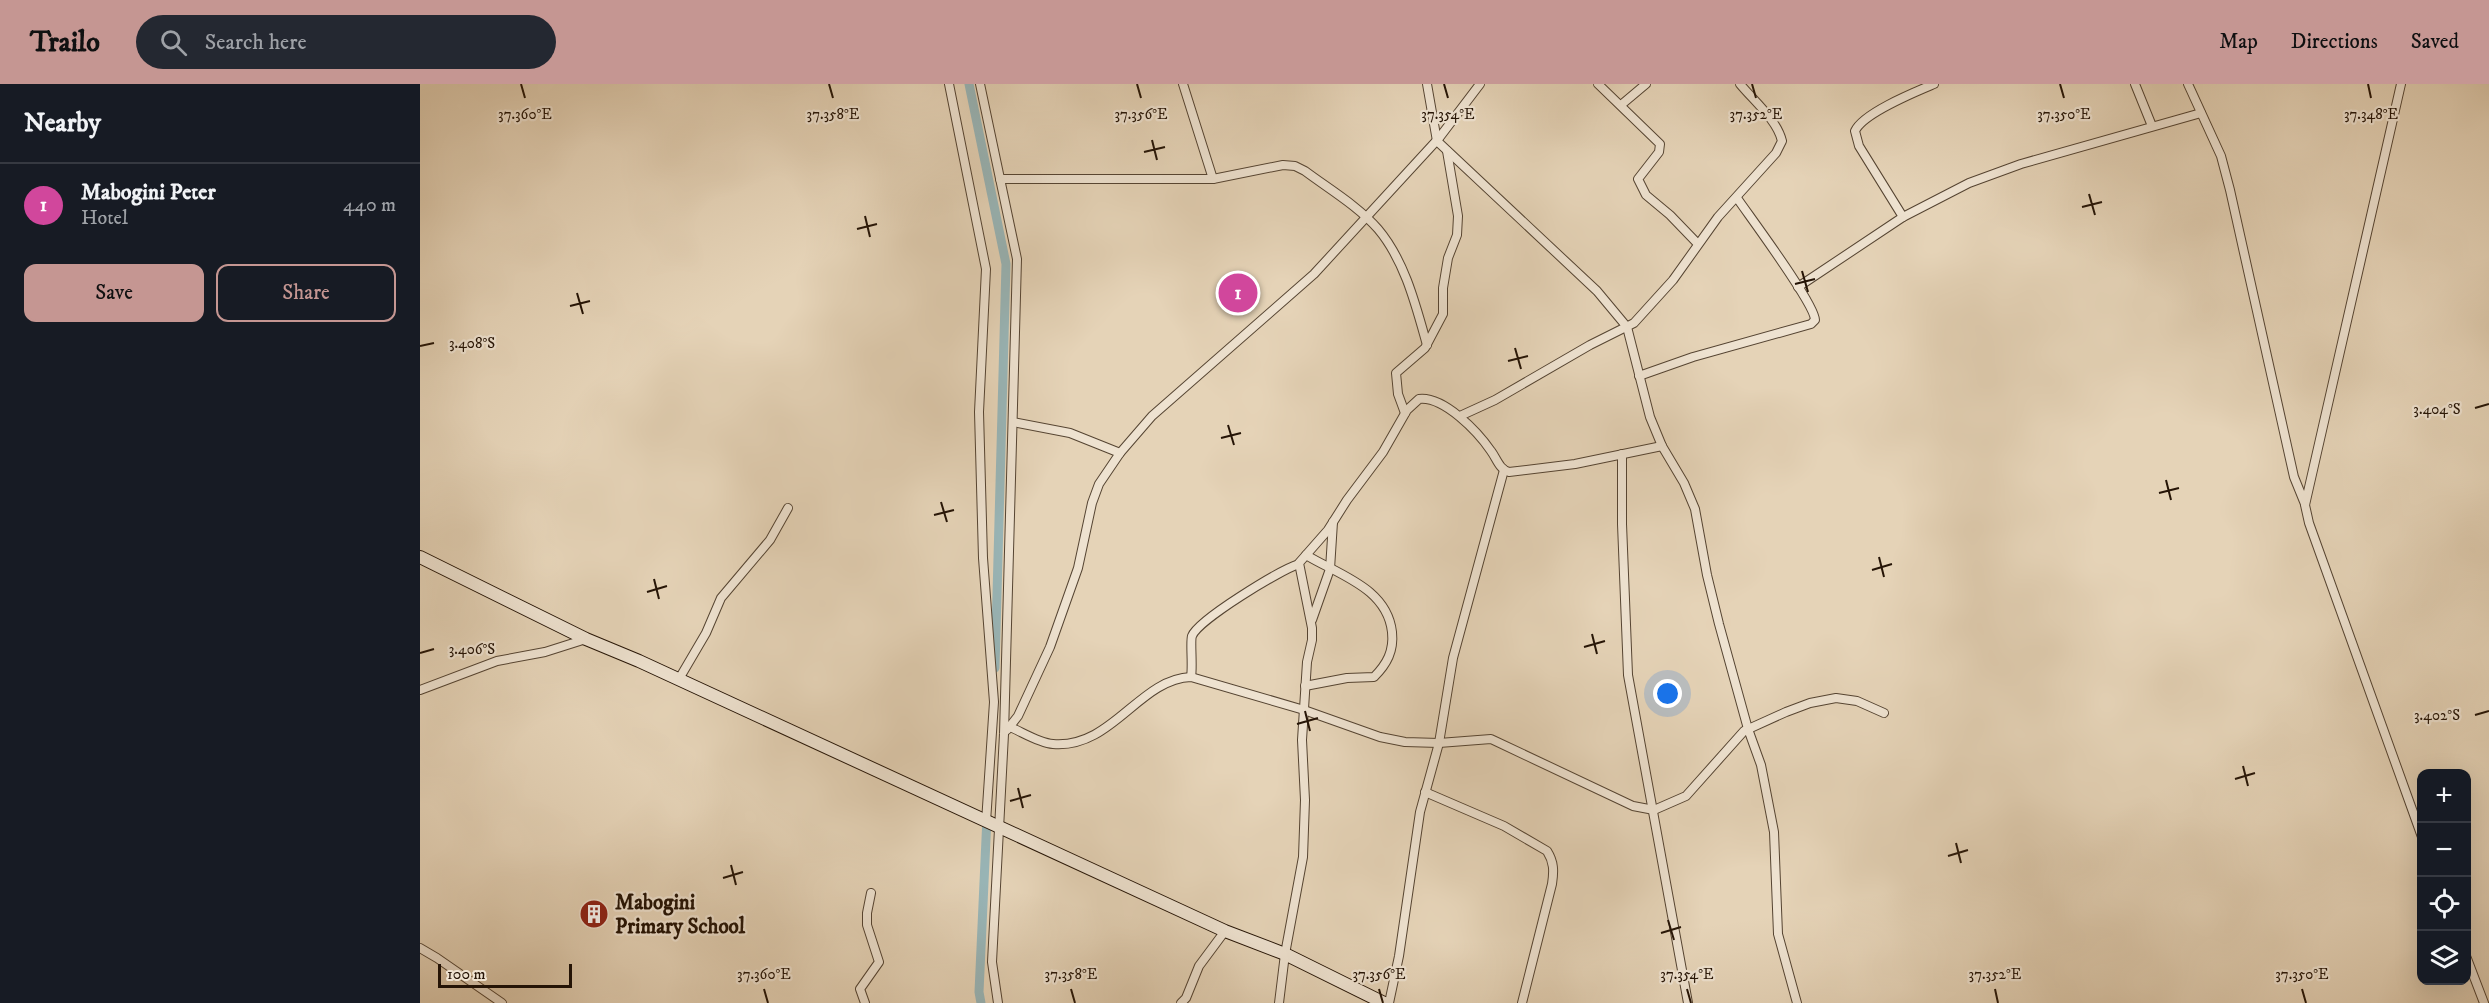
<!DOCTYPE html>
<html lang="en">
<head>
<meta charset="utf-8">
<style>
	body { margin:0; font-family:"IM FELL DW Pica",serif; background:#242831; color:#f1f3f6 }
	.controls { position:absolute; right:18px; bottom:18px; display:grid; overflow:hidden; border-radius:12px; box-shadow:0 6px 24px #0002 }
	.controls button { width:54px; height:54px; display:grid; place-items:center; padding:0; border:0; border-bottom:2px solid #363941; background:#171b24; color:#f1f3f6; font:30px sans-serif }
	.scale { position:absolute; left:18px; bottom:15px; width:134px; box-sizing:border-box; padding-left:6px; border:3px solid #251406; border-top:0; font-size:16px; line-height:21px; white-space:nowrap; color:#251406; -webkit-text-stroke:4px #eee2d0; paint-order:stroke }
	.you { position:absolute; left:1248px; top:610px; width:21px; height:21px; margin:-15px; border:4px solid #fff; border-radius:50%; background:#1a73e8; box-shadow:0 0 0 9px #1a73e833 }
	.badge { display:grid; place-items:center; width:39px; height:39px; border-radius:50%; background:#c59692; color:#fff; font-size:20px; font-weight:700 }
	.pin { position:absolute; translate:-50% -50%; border:3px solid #fff; box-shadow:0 2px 6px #0006 }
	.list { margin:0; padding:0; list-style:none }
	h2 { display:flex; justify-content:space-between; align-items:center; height:78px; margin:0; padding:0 24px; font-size:26px }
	h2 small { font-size:20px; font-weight:400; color:#9ea1a6 }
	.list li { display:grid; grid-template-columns:39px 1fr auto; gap:18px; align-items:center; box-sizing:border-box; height:84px; padding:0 24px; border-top:2px solid #363941 }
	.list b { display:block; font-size:22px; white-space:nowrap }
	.list p { margin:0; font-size:20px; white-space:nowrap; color:#9ea1a6 }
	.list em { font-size:20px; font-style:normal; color:#9ea1a6 }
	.actions { display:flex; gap:12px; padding:18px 24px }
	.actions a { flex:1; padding:14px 0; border:2px solid #c59692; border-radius:12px; text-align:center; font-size:21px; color:#c59692 }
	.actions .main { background:#c59692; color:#111 }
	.icon { flex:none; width:33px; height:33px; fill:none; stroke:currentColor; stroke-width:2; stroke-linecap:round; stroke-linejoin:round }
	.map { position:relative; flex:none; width:2069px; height:919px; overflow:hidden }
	header { display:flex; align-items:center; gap:36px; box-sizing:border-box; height:84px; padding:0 30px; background:#c59692; color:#111 }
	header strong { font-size:28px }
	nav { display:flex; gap:33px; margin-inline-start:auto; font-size:21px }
	.search { width:420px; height:54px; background:#242831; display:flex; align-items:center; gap:15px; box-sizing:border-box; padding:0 21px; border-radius:33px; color:#9ea1a6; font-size:22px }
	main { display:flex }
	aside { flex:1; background:#171b24 }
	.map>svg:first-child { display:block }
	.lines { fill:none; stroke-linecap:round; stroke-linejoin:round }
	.canal { stroke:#99b6b8; stroke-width:9 }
	.street-casing { stroke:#554432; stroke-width:10 }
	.secondary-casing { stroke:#251406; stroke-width:14 }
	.street { stroke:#eee2d0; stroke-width:8 }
	.secondary { stroke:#eee2d0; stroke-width:12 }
	.ticks { fill:none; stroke:#251406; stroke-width:2 }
	.labels { text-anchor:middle; stroke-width:4.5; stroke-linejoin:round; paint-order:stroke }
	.poi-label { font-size:21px; font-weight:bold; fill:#251406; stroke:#eee2d0; text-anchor:start }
	.ticks-label { font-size:15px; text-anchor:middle; fill:#251406; stroke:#eee2d0; stroke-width:4.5; stroke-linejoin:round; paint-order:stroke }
</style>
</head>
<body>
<header>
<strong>Trailo</strong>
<div class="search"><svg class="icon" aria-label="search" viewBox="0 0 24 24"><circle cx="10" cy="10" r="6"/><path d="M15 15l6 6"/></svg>Search here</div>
<nav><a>Map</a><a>Directions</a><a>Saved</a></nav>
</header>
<main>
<aside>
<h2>Nearby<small></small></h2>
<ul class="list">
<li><span class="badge" style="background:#d1479c">1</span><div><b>Mabogini Peter</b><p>Hotel</p></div><em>440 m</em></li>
</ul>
<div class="actions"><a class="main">Save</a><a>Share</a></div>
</aside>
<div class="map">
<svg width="2069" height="919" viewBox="0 0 2069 919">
	<rect width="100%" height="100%" fill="#e5d3b7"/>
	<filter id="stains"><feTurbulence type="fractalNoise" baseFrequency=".00333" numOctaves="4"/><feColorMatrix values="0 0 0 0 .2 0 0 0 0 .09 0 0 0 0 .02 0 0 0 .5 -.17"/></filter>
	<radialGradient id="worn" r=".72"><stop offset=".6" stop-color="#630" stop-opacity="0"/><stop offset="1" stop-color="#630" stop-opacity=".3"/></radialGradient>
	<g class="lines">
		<g class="canal">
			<path d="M 549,0 L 586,180 L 575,584"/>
			<path d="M 561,919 L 559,908 L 567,733"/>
		</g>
		<g class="street-casing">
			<g id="street">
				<path d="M 529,0 L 566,185 L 559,328 L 563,474 L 574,618 L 566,738"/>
				<path d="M 560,0 L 597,175 L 584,650 L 572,878 L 578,919"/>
				<path d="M 763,0 L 793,95"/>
				<path d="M 1007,0 L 1017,57 L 1177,207 L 1207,243 L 1230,333 L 1242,362 L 1264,399 L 1275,425 L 1287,491 L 1299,540 L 1328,645 L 1341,681 L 1354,748 L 1358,850 L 1377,919"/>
				<path d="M 1178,0 L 1240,60 L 1239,68 L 1218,95 L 1226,111 L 1250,131 L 1277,159"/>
				<path d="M 1715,0 L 1732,42"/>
				<path d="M 1768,0 L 1801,72 L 1810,106 L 1874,393 L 1885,420"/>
				<path d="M 1981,0 L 1885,421 L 1889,439 L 2002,753"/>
				<path d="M 1201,21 L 1226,0"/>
				<path d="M 580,95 L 793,95 L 863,81 L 875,82 L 885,87 C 909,105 938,122 958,145 C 985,177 996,222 1007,261"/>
				<path d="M 1483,133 L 1439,62 L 1435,47 C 1443,29 1495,8 1514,0"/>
				<path d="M 1378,203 L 1483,133 L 1549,99 L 1601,80 L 1781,29"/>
				<path d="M 1219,292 L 1273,273 L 1391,240 L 1395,236 C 1395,220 1330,133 1317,114"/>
				<path d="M 985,329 L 978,310 L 976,289 L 1005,264 L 1023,230 L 1023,204 L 1028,174 L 1037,151 L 1038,132 L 1027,67"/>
				<path d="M 1040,332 L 1075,316 L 1170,261 L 1214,239 L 1253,196 L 1298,133 L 1356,69 L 1362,57 C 1357,36 1334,17 1320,0"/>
				<path d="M 593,338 L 650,349 L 700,369"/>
				<path d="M 1202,370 L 1202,440 L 1208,591 L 1268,919"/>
				<path d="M 892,536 L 910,485 L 913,438"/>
				<path d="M 771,593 C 773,582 770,557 772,552 C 778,536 860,486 879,480"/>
				<path d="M 259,595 L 286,549 L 301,514 L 350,456 L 368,424"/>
				<path d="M 885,602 L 927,594 L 954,593 C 967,580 974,567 972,548 C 967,504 919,491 886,471"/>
				<path d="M 0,606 L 77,577 L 125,568 L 166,555"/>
				<path d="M 590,643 C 602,648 619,659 633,660 C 692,665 719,595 771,593 L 884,626 L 960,653 L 985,658 L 1019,659 L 1071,655 L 1213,722 L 1234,726 L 1266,712 L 1324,647 L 1366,628 L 1390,619 L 1416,614 L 1437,617 L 1464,629"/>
				<path d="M 587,646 L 598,632 L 630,563 L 658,484 L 672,419 L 679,400 L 700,369 L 732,332 L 894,190 L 1019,54 L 1060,0"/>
				<path d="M 1005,708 L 1084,742 L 1127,767 C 1134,778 1134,787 1132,800 L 1102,919"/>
				<path d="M 0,864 L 17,874 L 82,919"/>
				<path d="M 2046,872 L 2064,919"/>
				<path d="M 445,919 L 440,905 L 459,878 L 447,841 L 447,829 L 451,809"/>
				<path d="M 761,919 L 766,914 L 779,882 L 805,847"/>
				<path d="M 859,919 L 865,870 L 883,773 L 885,716 L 882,656 L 887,578 L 892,556 L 892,544 L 879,479 L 908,446 L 927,416 L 963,368 L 987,326 L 999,315 C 1024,312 1058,348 1071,367 C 1077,375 1079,385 1089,388 L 1155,380 L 1242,362"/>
				<path d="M 969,919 L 979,872 L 1000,728 L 1019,659 L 1033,574 L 1084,386"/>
			</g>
		</g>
		<g class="secondary-casing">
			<path id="secondary" d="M 0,473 L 166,555 L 219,577 L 805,847 L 865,870 L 964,919"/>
		</g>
		<use href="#street" class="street"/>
		<use href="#secondary" class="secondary"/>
	</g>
	<path class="ticks" d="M 101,0 L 105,14M 409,0 L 413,14M 717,0 L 721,14M 1024,0 L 1028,14M 1332,0 L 1336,14M 1640,0 L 1644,14M 1948,0 L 1951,14M 732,56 L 737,76M 724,68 L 745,63M 1669,110 L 1675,131M 1662,123 L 1682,118M 445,132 L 450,153M 437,145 L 457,140M 1382,187 L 1388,208M 1375,200 L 1395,195M 157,209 L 163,230M 150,222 L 170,217M 0,262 L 14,259M 1095,264 L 1101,285M 1088,277 L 1108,272M 2055,324 L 2069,320M 808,341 L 814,361M 801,354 L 821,349M 1746,396 L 1751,416M 1739,409 L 1759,404M 521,418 L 527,438M 514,431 L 534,426M 1459,473 L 1464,493M 1452,486 L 1472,480M 234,495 L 239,515M 227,508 L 247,502M 1172,550 L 1177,570M 1164,563 L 1185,557M 0,569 L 14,565M 885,627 L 890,647M 2055,631 L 2069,627M 877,640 L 898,634M 1823,682 L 1828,702M 1815,695 L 1835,689M 598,704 L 603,724M 590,717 L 611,711M 1536,759 L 1541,779M 1528,772 L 1548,766M 311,781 L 316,801M 303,794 L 323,788M 1248,836 L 1254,856M 1241,849 L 1261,843M 344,905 L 348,919M 651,905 L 655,919M 959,905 L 963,919M 1267,905 L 1271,919M 1575,905 L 1578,919M 1882,905 L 1886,919"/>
	<defs>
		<g id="building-disc" transform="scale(1.5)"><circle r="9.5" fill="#8f2418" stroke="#eee2d0"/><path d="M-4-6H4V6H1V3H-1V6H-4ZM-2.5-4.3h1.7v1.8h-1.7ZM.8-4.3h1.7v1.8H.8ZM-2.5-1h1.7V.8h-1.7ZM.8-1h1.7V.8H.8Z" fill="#fff"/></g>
	</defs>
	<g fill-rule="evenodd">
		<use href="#building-disc" x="174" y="830"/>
	</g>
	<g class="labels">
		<g class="poi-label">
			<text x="195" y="825">Mabogini<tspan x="195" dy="24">Primary School</tspan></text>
		</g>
	</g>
	<g class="ticks-label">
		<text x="105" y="35">37.360°E</text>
		<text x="413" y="35">37.358°E</text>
		<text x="721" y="35">37.356°E</text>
		<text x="1028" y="35">37.354°E</text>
		<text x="1336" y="35">37.352°E</text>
		<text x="1644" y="35">37.350°E</text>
		<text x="1951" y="35">37.348°E</text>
		<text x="52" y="264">3.408°S</text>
		<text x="2017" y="330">3.404°S</text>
		<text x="52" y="570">3.406°S</text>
		<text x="2017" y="636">3.402°S</text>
		<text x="344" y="895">37.360°E</text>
		<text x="651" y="895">37.358°E</text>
		<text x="959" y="895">37.356°E</text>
		<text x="1267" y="895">37.354°E</text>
		<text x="1575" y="895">37.352°E</text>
		<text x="1882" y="895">37.350°E</text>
	</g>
	<rect width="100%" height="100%" filter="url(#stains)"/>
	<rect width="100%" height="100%" fill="url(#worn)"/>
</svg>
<div class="controls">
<button>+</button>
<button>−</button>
<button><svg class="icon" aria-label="locate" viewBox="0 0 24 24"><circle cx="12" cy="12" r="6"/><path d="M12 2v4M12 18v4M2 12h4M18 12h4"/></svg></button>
<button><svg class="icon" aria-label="layers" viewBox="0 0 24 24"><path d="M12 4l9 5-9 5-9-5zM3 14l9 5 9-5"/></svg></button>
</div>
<div class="scale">100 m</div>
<div class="you"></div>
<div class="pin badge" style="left:818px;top:209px;background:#d1479c">1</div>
</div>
</main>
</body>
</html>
